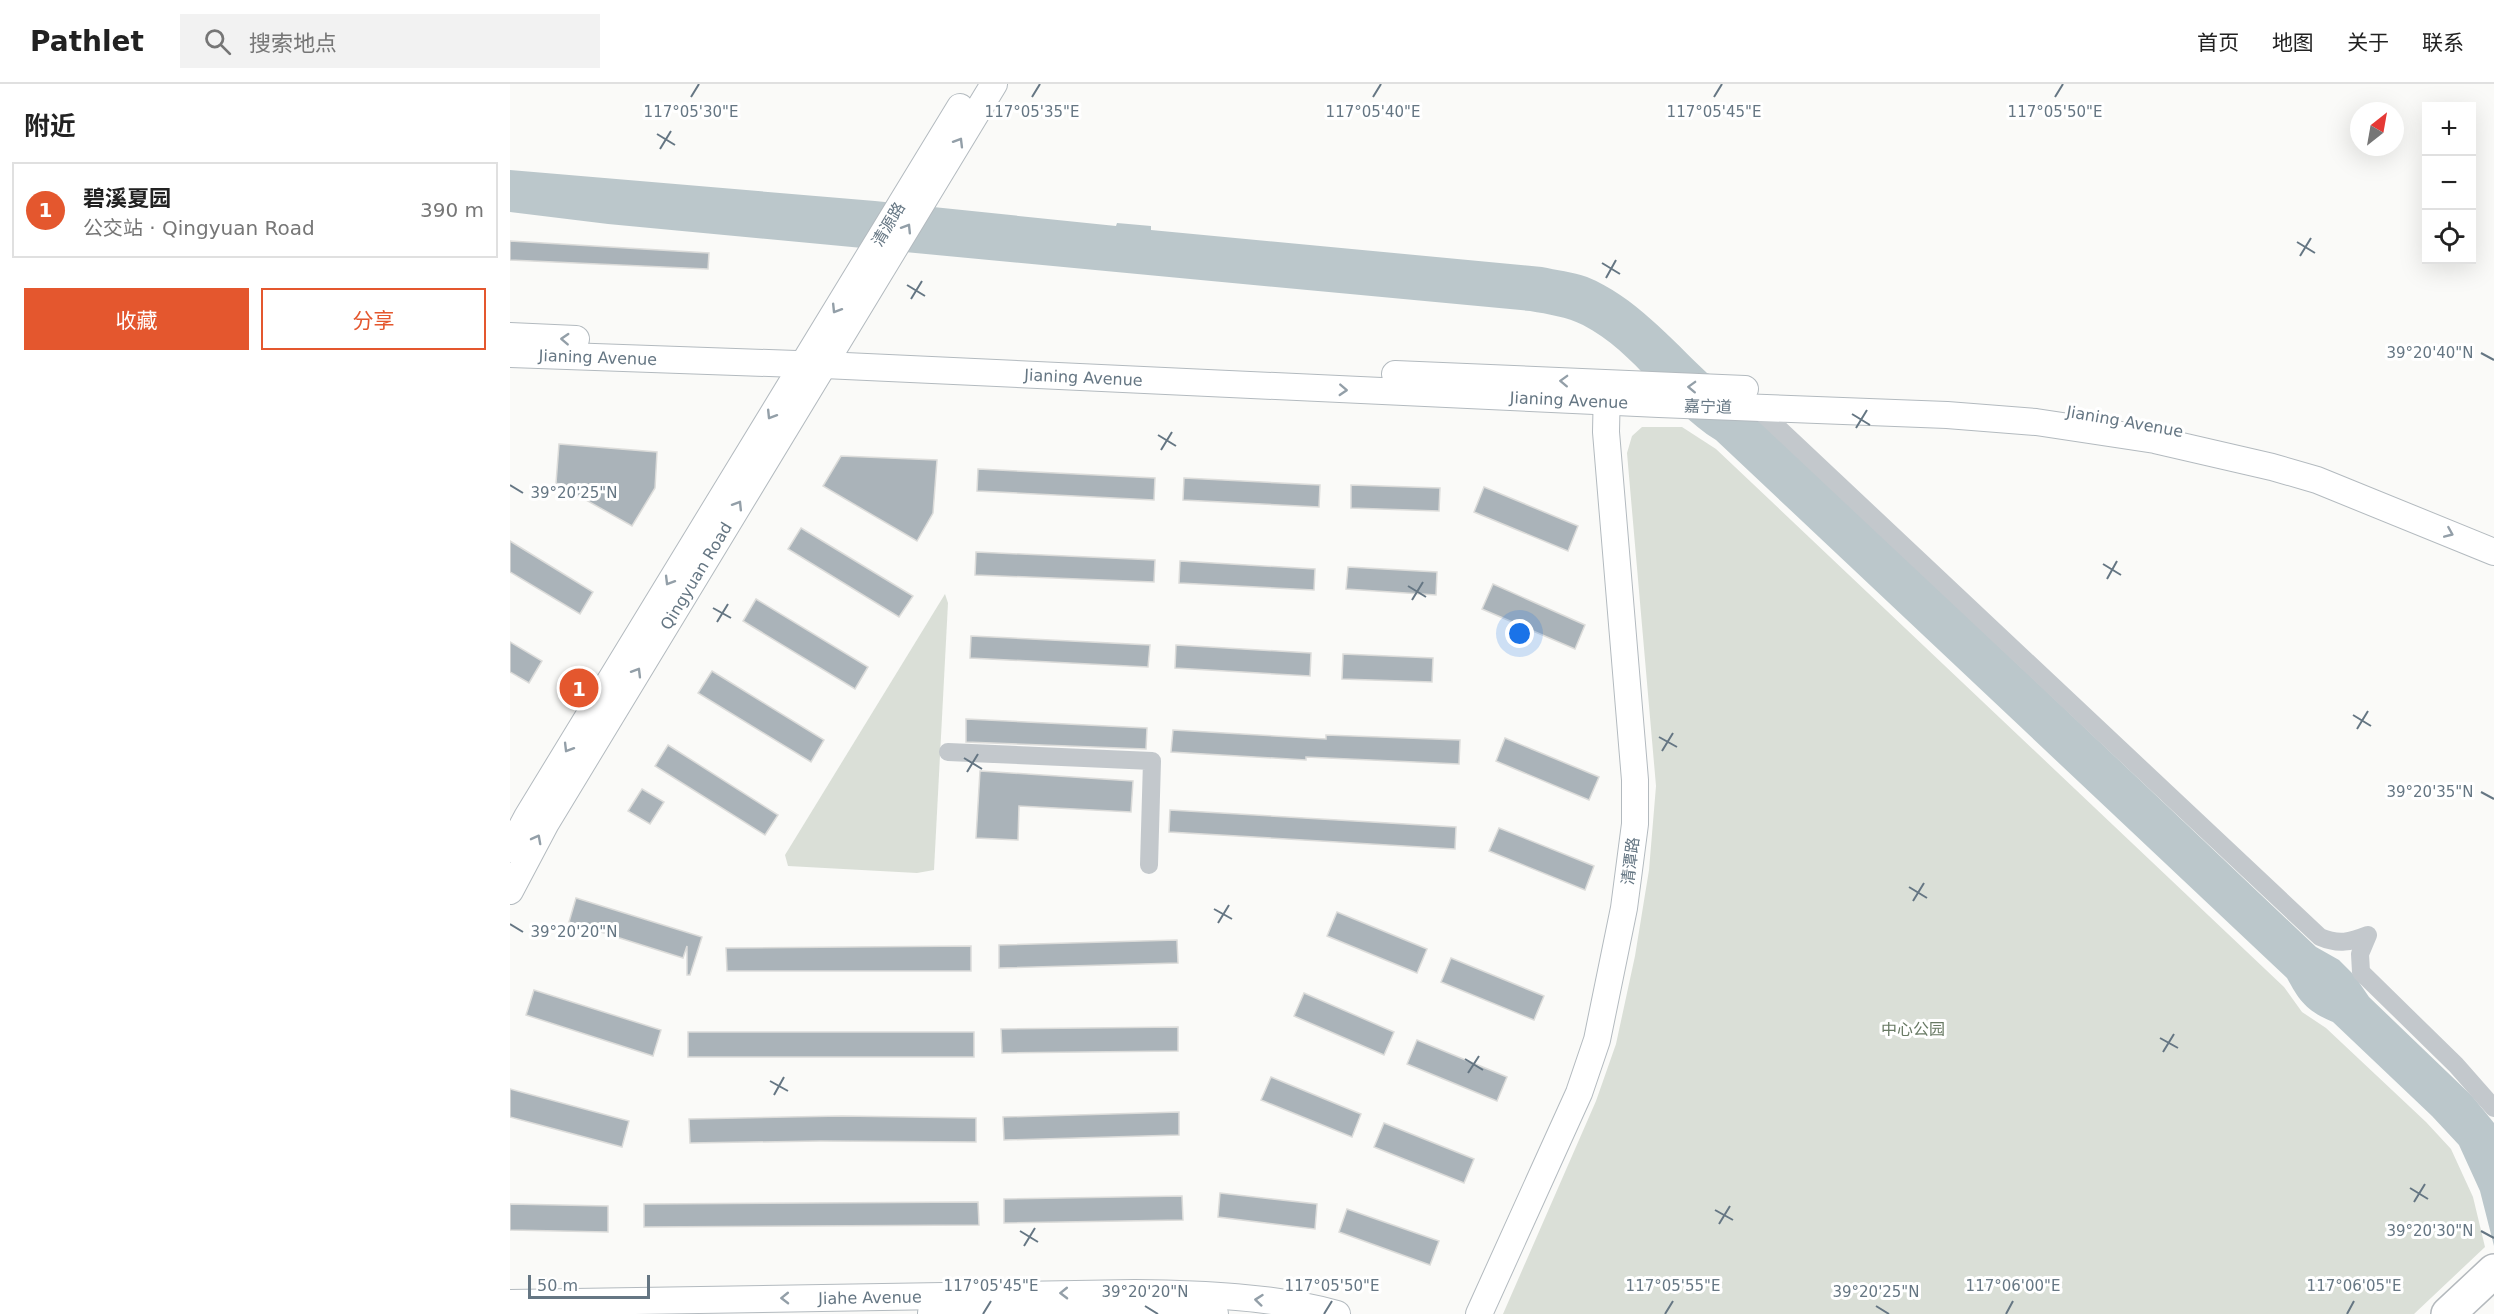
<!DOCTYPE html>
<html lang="zh">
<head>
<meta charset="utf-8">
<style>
	body { margin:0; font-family:"DejaVu Sans","Noto Sans SC",sans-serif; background:#f2f2f2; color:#222 }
	.controls { position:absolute; right:18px; top:18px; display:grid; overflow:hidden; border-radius:0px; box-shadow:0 6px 24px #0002 }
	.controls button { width:54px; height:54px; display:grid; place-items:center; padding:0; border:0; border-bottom:2px solid #e0e0e0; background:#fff; color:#222; font:30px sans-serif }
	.compass { position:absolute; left:1840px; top:18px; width:54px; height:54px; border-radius:50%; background:#fff; box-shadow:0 6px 24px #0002; rotate:31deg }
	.scale { position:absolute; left:18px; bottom:15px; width:122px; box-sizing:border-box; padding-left:6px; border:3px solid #657683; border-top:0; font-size:16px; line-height:21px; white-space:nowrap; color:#657683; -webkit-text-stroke:4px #fff; paint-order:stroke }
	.you { position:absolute; left:1010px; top:550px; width:21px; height:21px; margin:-15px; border:4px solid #fff; border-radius:50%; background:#1a73e8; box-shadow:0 0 0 9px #1a73e833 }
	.badge { display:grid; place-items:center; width:39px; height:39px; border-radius:50%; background:#e4572e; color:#fff; font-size:20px; font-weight:700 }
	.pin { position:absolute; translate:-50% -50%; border:3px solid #fff; box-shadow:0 2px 6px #0006 }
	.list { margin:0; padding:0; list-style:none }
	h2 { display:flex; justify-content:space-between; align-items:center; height:78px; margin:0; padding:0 24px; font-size:26px }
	h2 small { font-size:20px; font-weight:400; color:#767676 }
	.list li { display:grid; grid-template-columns:39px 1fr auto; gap:18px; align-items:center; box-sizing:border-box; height:96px; margin:0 12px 12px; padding:0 12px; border:2px solid #e0e0e0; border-radius:0px }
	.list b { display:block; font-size:22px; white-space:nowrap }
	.list p { margin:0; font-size:20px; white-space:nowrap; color:#767676 }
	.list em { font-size:20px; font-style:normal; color:#767676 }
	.actions { display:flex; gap:12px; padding:18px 24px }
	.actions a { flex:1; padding:14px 0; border:2px solid #e4572e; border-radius:0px; text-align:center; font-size:21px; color:#e4572e }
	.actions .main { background:#e4572e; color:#fff }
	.icon { flex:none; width:33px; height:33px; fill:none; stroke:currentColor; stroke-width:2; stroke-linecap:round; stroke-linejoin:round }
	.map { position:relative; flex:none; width:1984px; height:1230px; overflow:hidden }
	header { display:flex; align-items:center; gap:36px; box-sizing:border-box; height:84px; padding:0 30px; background:#fff; border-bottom:2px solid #e0e0e0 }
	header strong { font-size:28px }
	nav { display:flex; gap:33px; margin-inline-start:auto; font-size:21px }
	.search { width:420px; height:54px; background:#f2f2f2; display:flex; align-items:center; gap:15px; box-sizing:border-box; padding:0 21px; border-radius:0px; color:#767676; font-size:22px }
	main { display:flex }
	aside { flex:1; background:#fff }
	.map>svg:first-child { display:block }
	.green { fill:#dadfd7 }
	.water { fill:#bbc7cb }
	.building { fill:#aab3b9; stroke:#dcdcda; stroke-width:1.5 }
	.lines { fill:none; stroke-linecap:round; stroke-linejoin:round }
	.secondary-casing { stroke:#b3babf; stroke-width:28 }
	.highway-casing { stroke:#b4b9bd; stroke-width:36 }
	.street { stroke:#c3c8cc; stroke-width:18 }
	.secondary { stroke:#fff; stroke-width:26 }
	.highway { stroke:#fff; stroke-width:33 }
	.oneway { stroke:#939fa8 }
	.ticks { fill:none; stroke:#657683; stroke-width:2 }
	.labels { text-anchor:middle; stroke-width:6; stroke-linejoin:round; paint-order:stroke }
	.street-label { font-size:16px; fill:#657683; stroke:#fff }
	.park-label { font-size:16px; fill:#687a64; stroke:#fff }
	.ticks-label { font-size:15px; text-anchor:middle; fill:#657683; stroke:#fff; stroke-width:6; stroke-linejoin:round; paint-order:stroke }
</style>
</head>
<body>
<header>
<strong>Pathlet</strong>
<div class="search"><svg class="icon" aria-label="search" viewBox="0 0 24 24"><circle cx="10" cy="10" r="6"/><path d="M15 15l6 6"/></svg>搜索地点</div>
<nav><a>首页</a><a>地图</a><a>关于</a><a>联系</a></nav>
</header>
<main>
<aside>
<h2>附近<small></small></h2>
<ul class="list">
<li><span class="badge">1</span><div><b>碧溪夏园</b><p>公交站 · Qingyuan Road</p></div><em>390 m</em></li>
</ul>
<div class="actions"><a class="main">收藏</a><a>分享</a></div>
</aside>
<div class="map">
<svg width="1984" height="1230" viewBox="0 0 1984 1230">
	<rect width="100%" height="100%" fill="#fafaf8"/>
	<g class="green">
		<path d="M 1132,343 L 1172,343 L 1206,365 L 1774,903 L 1792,928 L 1816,944 L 1916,1038 L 1941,1065 L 1963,1113 L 1975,1163 L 1904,1230 L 993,1230 L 1086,1017 L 1106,960 L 1125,872 L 1139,786 L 1146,702 L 1117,369 L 1122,352 Z"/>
		<path d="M 435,510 L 438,519 L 424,786 L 407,789 L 278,782 L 275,771 Z"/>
	</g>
	<path class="water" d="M 0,86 L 365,117 L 606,142 L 607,139 L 641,142 L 641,146 L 1032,183 C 1046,186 1063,188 1077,193 C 1124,212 1161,255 1197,289 L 1208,293 L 1269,354 L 1806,863 L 1829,876 L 1844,891 L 1859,913 L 1962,1012 L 1984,1039 L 1984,1162 L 1970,1107 L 1949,1061 L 1922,1032 L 1823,938 C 1797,927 1790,918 1777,894 L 1206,356 C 1156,325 1126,268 1073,241 C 1057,233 1038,230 1020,227 L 98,140 L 0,128 Z"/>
	<g class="building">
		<path d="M 0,157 L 199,169 L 198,185 L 0,176 Z"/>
		<path d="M 49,360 L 147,368 L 145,404 L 122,442 L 46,399 Z"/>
		<path d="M 331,372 L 427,376 L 423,429 L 407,457 L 313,402 Z"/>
		<path d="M 468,385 L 645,394 L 644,416 L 467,407 Z"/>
		<path d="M 674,394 L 810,401 L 809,423 L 673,416 Z"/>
		<path d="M 841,401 L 930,404 L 929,427 L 841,424 Z"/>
		<path d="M 974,403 L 1068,442 L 1058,467 L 964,428 Z"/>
		<path d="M 291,444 L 403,512 L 389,533 L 278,465 Z"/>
		<path d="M 0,457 L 83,508 L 70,530 L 0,488 Z"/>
		<path d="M 466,468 L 645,476 L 644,498 L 465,491 Z"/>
		<path d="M 670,477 L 805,485 L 804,506 L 669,499 Z"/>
		<path d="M 838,483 L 927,488 L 926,511 L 836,505 Z"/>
		<path d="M 983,500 L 1075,541 L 1065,565 L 972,525 Z"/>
		<path d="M 246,515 L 358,583 L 345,605 L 233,537 Z"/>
		<path d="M 461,552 L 640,561 L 638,583 L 460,574 Z"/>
		<path d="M 0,558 L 32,577 L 19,599 L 0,588 Z"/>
		<path d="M 666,561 L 801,569 L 800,592 L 665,584 Z"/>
		<path d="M 833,570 L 923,574 L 922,598 L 832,595 Z"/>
		<path d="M 202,587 L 314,656 L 301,678 L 188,609 Z"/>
		<path d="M 456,635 L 637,644 L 636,665 L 456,658 Z"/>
		<path d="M 663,646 L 816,655 L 816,651 L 950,656 L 949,680 L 796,673 L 796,676 L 661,668 Z"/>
		<path d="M 995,654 L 1089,693 L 1079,716 L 986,677 Z"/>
		<path d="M 158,661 L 268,731 L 255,751 L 145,682 Z"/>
		<path d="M 470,687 L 623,697 L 621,728 L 509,722 L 508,756 L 466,754 Z"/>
		<path d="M 132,705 L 154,718 L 140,740 L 118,727 Z"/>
		<path d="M 660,726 L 946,743 L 945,765 L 659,748 Z"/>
		<path d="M 989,744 L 1084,782 L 1075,806 L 979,767 Z"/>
		<path d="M 66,814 L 192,853 L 180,891 L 177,891 L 177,862 L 173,874 L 59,838 Z"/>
		<path d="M 827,828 L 917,865 L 907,889 L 817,852 Z"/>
		<path d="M 667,856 L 668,879 L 489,884 L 489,861 Z"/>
		<path d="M 461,862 L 461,887 L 217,887 L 216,864 Z"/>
		<path d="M 941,874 L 1034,912 L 1024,936 L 931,898 Z"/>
		<path d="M 24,906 L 151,946 L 143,972 L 16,931 Z"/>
		<path d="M 794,909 L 884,948 L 874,971 L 784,932 Z"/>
		<path d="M 668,943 L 668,967 L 492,969 L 491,945 Z"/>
		<rect x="178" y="948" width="286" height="25"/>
		<path d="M 907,956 L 997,993 L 987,1017 L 897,980 Z"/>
		<path d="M 761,993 L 851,1030 L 842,1053 L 751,1016 Z"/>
		<path d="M 0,1005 L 119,1037 L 112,1063 L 0,1033 Z"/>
		<path d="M 669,1028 L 669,1051 L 494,1056 L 493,1033 Z"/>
		<path d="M 332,1032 L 466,1034 L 466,1058 L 310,1057 L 180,1059 L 179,1035 Z"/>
		<path d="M 874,1039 L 964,1075 L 954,1099 L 864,1063 Z"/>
		<path d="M 710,1109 L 807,1120 L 805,1145 L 708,1133 Z"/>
		<path d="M 672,1112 L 673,1136 L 494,1139 L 494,1115 Z"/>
		<path d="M 468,1118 L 469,1141 L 134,1143 L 134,1120 Z"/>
		<path d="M 0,1120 L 98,1122 L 98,1148 L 0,1146 Z"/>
		<path d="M 837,1125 L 929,1157 L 920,1181 L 829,1148 Z"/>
	</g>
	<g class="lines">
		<g class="secondary-casing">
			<g id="secondary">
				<path d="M 0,252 L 66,255"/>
				<path id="s1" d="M 0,270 L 314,281 L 1149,320 L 1437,331 L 1526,338 L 1645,356 L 1762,383 L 1807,396 L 1984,468"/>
				<path d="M 885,290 L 1235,305"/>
				<path d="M 0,765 L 17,733 L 450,23"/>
				<path id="s2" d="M 0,807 L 36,739 L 484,0"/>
				<path id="s3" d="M 0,1219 L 625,1209 C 692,1210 762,1212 827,1230"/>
				<path d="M 421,1229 L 705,1230"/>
				<path d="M 969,1230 L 1069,1009 L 1087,956 L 1114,824 L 1125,740 L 1125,696 L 1096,348 L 1097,302"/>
			</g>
		</g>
		<g class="highway-casing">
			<path id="highway" d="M 1938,1230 L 1984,1187"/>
		</g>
		<g class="street">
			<path d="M 1246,323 L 1810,853 C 1829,861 1840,858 1858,851 L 1850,870 L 1851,888 L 1946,981 L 1984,1024"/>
			<path d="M 438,668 L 642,677 L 639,781"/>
		</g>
		<use href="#secondary" class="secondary"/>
		<use href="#highway" class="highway"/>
	</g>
	<defs><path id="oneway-chevron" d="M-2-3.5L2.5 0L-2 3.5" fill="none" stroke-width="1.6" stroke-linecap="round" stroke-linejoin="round" transform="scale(1.5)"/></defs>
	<g class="oneway">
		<use href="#oneway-chevron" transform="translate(449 58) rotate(-59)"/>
		<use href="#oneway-chevron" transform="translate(397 144) rotate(-58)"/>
		<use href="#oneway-chevron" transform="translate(326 225) rotate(122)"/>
		<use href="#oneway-chevron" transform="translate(55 255) rotate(-177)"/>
		<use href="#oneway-chevron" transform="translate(1054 297) rotate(-178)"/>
		<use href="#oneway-chevron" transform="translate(1182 303) rotate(-178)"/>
		<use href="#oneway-chevron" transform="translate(833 306) rotate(3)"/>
		<use href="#oneway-chevron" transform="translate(261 331) rotate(122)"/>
		<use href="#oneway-chevron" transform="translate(228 421) rotate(-58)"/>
		<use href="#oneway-chevron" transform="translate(1939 449) rotate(23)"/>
		<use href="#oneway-chevron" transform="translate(159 497) rotate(121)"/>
		<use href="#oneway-chevron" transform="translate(127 588) rotate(-59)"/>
		<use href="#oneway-chevron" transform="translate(58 664) rotate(121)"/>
		<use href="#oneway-chevron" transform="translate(27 755) rotate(-62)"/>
		<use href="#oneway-chevron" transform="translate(554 1209) rotate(179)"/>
		<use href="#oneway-chevron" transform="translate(275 1214) rotate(179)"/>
		<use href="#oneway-chevron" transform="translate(749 1216) rotate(-174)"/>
	</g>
	<path class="ticks" d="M 181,13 L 189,0M 522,13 L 530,0M 863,13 L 871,0M 1204,13 L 1212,0M 1545,13 L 1553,0M 147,50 L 165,61M 150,65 L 161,47M 1787,158 L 1805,169M 1790,172 L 1801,154M 1092,179 L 1110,190M 1096,194 L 1106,176M 397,201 L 415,212M 401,215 L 412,197M 1971,269 L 1984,276M 1342,330 L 1360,341M 1346,344 L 1357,326M 648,351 L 666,362M 651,366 L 662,348M 0,401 L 13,409M 1593,480 L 1611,491M 1597,495 L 1607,477M 898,502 L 916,513M 902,516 L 913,498M 203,524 L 221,534M 207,538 L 218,520M 1843,631 L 1861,642M 1847,645 L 1858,627M 1149,653 L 1167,663M 1152,667 L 1163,649M 454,674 L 472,685M 457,688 L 468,670M 1971,708 L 1984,715M 1399,803 L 1417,814M 1403,817 L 1414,799M 704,825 L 722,835M 708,839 L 719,821M 0,840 L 13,848M 1650,954 L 1668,964M 1653,968 L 1664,950M 955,975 L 973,986M 958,989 L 969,972M 260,997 L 278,1007M 264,1011 L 274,993M 1900,1104 L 1918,1115M 1904,1118 L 1915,1100M 1205,1126 L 1223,1136M 1209,1140 L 1220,1122M 510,1147 L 528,1158M 1971,1147 L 1984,1154M 514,1162 L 525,1144M 635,1222 L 648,1230M 1366,1222 L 1379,1230M 473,1230 L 481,1217M 814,1230 L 822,1217M 1155,1230 L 1163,1217M 1496,1230 L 1503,1217M 1837,1230 L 1844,1217"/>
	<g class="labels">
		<g class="street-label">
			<text transform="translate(378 140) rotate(-59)" y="6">清源路</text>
			<text dy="6" stroke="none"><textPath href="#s1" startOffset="88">Jianing Avenue</textPath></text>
			<text dy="6" stroke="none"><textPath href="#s1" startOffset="574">Jianing Avenue</textPath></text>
			<text dy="6" stroke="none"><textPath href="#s1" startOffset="1060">Jianing Avenue</textPath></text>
			<text transform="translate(1198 322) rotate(2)" y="6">嘉宁道</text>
			<text transform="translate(1615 337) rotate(10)" y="6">Jianing Avenue</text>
			<text dy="6" stroke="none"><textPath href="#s2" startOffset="366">Qingyuan Road</textPath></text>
			<text transform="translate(1120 777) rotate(-83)" y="6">清潭路</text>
			<text dy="6" stroke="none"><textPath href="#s3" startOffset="360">Jiahe Avenue</textPath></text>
		</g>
		<g class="park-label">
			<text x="1403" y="951">中心公园</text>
		</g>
	</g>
	<g class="ticks-label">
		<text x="181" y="33">117°05'30"E</text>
		<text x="522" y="33">117°05'35"E</text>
		<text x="863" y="33">117°05'40"E</text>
		<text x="1204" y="33">117°05'45"E</text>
		<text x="1545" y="33">117°05'50"E</text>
		<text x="1920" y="274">39°20'40"N</text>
		<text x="64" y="414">39°20'25"N</text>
		<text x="1920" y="713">39°20'35"N</text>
		<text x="64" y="853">39°20'20"N</text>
		<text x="1920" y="1152">39°20'30"N</text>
		<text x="481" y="1207">117°05'45"E</text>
		<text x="822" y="1207">117°05'50"E</text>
		<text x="1163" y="1207">117°05'55"E</text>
		<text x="1503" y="1207">117°06'00"E</text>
		<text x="1844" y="1207">117°06'05"E</text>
		<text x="635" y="1213">39°20'20"N</text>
		<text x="1366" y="1213">39°20'25"N</text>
	</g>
</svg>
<div class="controls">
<button>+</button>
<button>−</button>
<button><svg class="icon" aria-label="locate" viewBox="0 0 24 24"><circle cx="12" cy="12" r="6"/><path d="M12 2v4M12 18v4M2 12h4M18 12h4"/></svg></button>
</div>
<svg class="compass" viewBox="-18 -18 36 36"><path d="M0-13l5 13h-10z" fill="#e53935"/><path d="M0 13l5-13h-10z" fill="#767676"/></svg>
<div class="scale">50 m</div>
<div class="you"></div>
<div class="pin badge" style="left:69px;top:604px">1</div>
</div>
</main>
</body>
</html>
